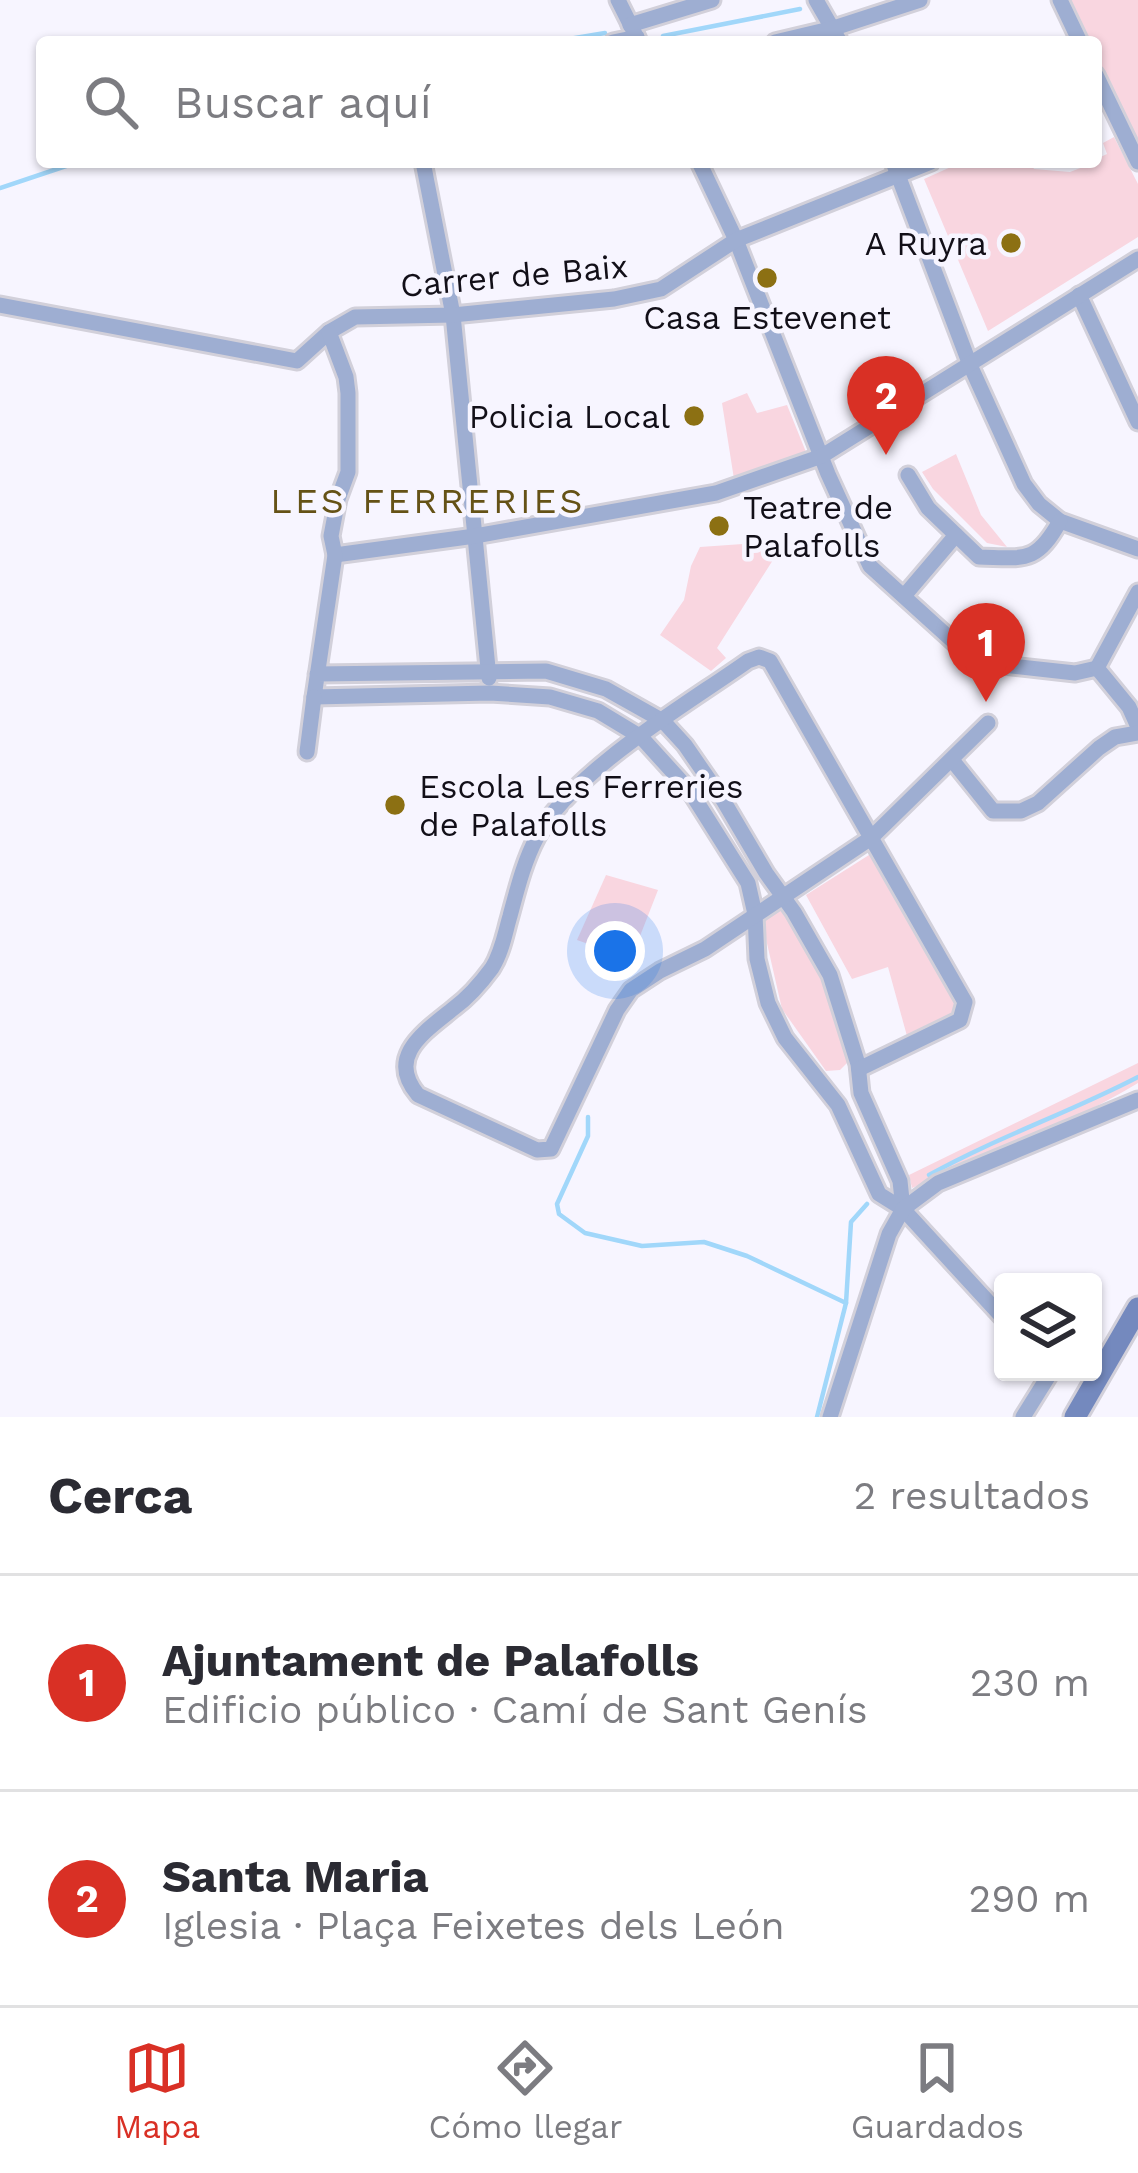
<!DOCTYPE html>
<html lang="es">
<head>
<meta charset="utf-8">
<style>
	body { margin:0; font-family:"Work Sans",sans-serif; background:#f2f2f3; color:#2b2b33 }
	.controls { position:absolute; right:36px; bottom:36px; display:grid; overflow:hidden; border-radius:12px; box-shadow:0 3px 9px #0004 }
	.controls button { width:108px; height:108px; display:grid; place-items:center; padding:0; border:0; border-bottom:3px solid #e1e1e2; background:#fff; color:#2b2b33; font:60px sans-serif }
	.you { position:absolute; left:615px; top:951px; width:42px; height:42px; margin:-30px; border:9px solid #fff; border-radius:50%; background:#1a73e8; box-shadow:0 0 0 18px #1a73e833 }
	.badge { display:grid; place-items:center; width:78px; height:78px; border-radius:50%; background:#d93025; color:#fff; font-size:39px; font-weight:700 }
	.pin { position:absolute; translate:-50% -99px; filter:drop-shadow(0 3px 6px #0008) }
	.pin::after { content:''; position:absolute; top:63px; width:42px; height:36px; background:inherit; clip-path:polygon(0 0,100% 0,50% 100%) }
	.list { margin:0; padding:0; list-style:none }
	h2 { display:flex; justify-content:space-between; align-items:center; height:156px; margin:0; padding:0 48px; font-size:51px }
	h2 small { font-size:39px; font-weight:400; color:#7c7c81 }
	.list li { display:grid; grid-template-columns:78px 1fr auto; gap:36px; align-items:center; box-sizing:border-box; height:216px; padding:0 48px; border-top:3px solid #e1e1e2 }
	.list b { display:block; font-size:45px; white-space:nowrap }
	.list p { margin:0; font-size:39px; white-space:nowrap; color:#7c7c81 }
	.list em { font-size:39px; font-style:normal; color:#7c7c81 }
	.icon { flex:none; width:66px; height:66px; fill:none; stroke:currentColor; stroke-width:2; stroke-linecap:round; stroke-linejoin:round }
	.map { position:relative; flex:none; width:1138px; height:1417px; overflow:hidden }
	.search { position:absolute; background:#fff; box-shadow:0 3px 9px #0004; left:36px; right:36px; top:36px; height:132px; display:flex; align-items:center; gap:30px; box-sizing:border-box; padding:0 42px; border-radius:12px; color:#7c7c81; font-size:45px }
	.sheet { height:588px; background:#fff }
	nav { display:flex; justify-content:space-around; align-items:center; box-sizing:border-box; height:168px; border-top:3px solid #e1e1e2; background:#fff; font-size:33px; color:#7c7c81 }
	nav a { display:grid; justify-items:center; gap:6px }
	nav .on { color:#d93025 }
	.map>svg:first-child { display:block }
	.green { fill:#f9d6e0 }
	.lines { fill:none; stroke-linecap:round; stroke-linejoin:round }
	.stream { stroke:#a1d7fa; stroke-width:4.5 }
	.street-casing { stroke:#d2d0da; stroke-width:21 }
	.secondary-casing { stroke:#d2d0da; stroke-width:27 }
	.street { stroke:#9eaed2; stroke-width:15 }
	.secondary { stroke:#7489be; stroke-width:21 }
	.poi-dot { fill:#8c7013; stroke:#f7f5ff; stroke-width:4.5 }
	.labels { text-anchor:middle; stroke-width:9; stroke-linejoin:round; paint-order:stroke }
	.poi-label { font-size:33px; fill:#120f18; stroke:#f7f5ff; text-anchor:end }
	.street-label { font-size:33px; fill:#120f18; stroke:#f7f5ff }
	.neighbourhood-label { font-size:36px; letter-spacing:3px; fill:#655216; stroke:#f7f5ff }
</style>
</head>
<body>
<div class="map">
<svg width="1138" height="1417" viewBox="0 0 1138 1417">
	<rect width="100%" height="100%" fill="#f7f5ff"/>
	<g class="green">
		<path d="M 1069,0 L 1138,0 L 1138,141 L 1096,55 L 1096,42 L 1090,42 Z"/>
		<path d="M 1114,137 L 1138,184 L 1138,237 L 988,331 L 924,179 L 962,162 L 1030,162 L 1034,169 L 1070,172 L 1096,162 L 1096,159 L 1107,154 L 1103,143 Z"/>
		<path d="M 747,393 L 757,413 L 787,405 L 806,452 L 734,479 L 722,403 Z"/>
		<path d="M 956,454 L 981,515 L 1007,547 L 987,543 L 933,489 L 922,472 Z"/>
		<path d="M 785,541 L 717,648 L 726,658 L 711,671 L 660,635 L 684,600 L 691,566 L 700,547 Z"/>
		<path d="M 880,848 L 949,956 L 960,1017 L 907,1036 L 888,967 L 852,979 L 806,895 Z"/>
		<path d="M 606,875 L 658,890 L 631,959 L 577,940 Z"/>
		<path d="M 780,907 L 822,975 L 849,1061 L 840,1070 L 826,1071 L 782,1009 L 761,917 Z"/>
		<path d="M 1138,1063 L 1138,1083 C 1066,1126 989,1157 912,1188 L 909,1175 Z"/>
	</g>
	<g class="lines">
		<g class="stream">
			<path d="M 663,36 L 800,9"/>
			<path d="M 551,42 L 605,33"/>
			<path d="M 0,188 L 78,162"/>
			<path d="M 588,1117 L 588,1136 L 557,1204 L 559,1214 L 585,1233 L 642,1246 L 704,1242 L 747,1256 L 846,1303"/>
			<path d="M 929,1175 C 997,1137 1069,1113 1138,1077"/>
			<path d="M 817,1417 L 846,1303 L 851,1222 L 867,1204"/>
		</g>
		<g class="street-casing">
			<g id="street">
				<path d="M 618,0 L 639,42"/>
				<path d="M 816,0 L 840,42"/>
				<path d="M 1060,0 L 1080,42"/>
				<path d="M 630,25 L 712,0"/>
				<path d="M 613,42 L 637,37"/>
				<path d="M 775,42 L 834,28 L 920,0"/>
				<path d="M 1096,75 L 1138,162"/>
				<path d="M 423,162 L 453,315 L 489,678"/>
				<path d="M 699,162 L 736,240 L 828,474 L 870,566 L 976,662 L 1075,673 L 1097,668"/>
				<path d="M 893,162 L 970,365 L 1024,484 L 1039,504 L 1060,521 L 1138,549"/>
				<path d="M 1079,295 L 1138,422"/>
				<path d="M 0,305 L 297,361 L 329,332 L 355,317 L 453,315 L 614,299 L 661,289 L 736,240 L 931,162"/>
				<path d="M 908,475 L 928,508 L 979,557 C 1025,558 1036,564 1060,521"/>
				<path d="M 335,555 L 475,536 L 716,493 L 822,456 L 1138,259"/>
				<path d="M 904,596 L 956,535"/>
				<path d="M 1097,668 L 1138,592"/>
				<path d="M 1097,668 L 1129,707 L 1138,727"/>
				<path d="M 317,674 L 546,671 L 606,689 L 663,721 L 685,745 L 723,800 L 766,873 L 794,912 L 830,975 L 858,1064 L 861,1093 L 900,1181 L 903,1209 L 879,1194 L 838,1105 L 785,1038 L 768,1003 L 757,959 L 755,914 L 748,883 L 690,791 L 641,737 L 598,711 L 550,697 L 490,693 L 314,697 L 335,555 L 331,536 L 338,499 L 348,472 L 348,393 L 346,377 L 329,332"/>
				<path d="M 307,752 L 314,697"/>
				<path d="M 952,760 L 993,811 L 1021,811 L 1038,803 L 1099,748 L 1115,737 L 1138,733"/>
				<path d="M 859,1069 L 960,1020 L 965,1002 C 900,888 834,775 770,661 L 759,657 L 748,661 C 686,705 572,771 537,837 C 524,861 517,890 510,916 C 505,933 502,952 492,968 C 481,983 469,997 454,1008 C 426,1031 385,1056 418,1095 L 537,1150 L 551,1149 L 617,1010 L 631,990 L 660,971 L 705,949 L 871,838 L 988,723"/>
				<path d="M 903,1209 L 1003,1318"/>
				<path d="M 830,1417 L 889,1234 L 903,1209 L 938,1183 L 1138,1100"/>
				<path d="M 1023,1417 L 1051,1372"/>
			</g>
		</g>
		<g class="secondary-casing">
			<path id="secondary" d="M 1075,1417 L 1138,1308"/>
		</g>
		<use href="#street" class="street"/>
		<use href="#secondary" class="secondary"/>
	</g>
	<g class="poi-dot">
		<circle cx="1011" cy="243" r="12"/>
		<circle cx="767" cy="278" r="12"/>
		<circle cx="694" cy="416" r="12"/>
		<circle cx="719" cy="526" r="12"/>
		<circle cx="395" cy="805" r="12"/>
	</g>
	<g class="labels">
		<g class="poi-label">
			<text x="987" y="255">A Ruyra</text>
			<text x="767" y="329" text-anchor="middle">Casa Estevenet</text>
			<text x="670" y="428">Policia Local</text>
			<text x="743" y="519" text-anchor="start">Teatre de<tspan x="743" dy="38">Palafolls</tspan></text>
			<text x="419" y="798" text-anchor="start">Escola Les Ferreries<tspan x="419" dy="38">de Palafolls</tspan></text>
		</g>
		<g class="street-label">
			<text transform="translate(514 275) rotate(-5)" y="12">Carrer de Baix</text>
		</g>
		<g class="neighbourhood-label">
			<text x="428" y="513">LES FERRERIES</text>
		</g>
	</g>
</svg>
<div class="controls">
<button><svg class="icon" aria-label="layers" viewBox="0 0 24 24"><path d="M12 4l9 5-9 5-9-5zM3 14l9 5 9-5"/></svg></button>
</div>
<div class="you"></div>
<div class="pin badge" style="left:986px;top:702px">1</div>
<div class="pin badge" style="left:886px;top:455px">2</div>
<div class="search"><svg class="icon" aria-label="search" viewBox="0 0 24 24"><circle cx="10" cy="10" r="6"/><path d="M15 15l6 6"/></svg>Buscar aquí</div>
</div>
<section class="sheet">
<h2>Cerca<small>2 resultados</small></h2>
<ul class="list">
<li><span class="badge">1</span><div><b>Ajuntament de Palafolls</b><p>Edificio público · Camí de Sant Genís</p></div><em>230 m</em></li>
<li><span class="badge">2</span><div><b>Santa Maria</b><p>Iglesia · Plaça Feixetes dels León</p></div><em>290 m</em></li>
</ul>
</section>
<nav>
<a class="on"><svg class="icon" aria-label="map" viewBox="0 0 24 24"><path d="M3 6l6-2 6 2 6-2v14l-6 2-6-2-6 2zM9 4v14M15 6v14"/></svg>Mapa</a>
<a><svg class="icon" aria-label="directions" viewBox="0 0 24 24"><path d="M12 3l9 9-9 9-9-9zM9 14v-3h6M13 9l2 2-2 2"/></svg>Cómo llegar</a>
<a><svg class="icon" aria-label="saved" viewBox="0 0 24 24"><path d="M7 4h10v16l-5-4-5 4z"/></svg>Guardados</a>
</nav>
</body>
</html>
